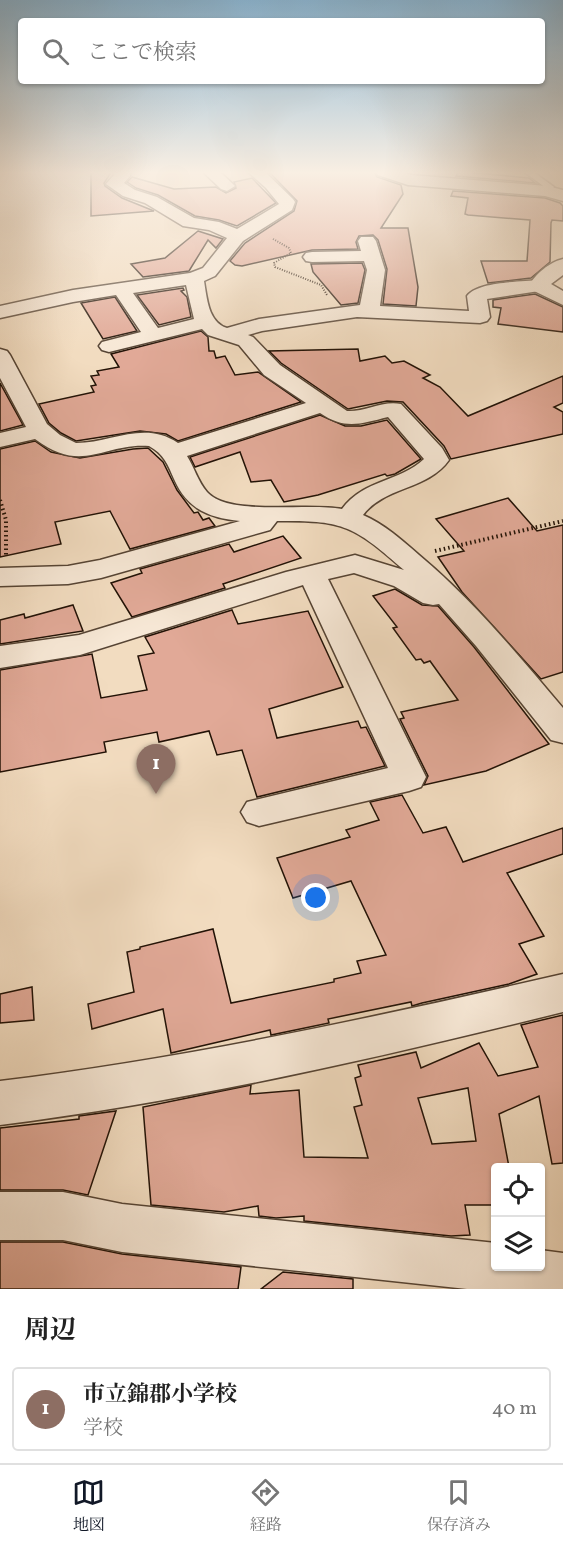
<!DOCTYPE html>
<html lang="ja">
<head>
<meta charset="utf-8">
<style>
	body { margin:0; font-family:Vollkorn,"Noto Serif JP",serif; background:#f2f2f2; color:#222 }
	.controls { position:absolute; right:18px; bottom:18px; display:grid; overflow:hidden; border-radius:6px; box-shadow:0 2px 4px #0004 }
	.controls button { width:54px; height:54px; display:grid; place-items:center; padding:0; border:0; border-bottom:2px solid #e0e0e0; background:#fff; color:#222; font:30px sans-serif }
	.you { position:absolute; left:316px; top:898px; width:21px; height:21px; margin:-15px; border:4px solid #fff; border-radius:50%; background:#1a73e8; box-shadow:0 0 0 9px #1a73e833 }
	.badge { display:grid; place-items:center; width:39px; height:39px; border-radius:50%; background:#111827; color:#fff; font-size:20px; font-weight:700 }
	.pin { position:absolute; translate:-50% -50px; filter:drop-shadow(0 2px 3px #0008) }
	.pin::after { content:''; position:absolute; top:32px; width:21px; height:18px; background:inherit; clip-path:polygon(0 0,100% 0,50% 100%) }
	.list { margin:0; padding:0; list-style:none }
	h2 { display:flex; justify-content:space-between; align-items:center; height:78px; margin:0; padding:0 24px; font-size:26px }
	h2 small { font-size:20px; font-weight:400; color:#767676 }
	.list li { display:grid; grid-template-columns:39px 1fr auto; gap:18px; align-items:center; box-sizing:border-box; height:84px; margin:0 12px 12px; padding:0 12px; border:2px solid #e0e0e0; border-radius:6px }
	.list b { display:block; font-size:22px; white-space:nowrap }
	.list p { margin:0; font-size:20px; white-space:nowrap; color:#767676 }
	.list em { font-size:20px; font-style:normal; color:#767676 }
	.icon { flex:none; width:33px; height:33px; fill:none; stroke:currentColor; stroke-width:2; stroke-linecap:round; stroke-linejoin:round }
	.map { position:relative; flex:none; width:563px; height:1289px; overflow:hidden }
	.search { position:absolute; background:#fff; box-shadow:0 2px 4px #0004; left:18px; right:18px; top:18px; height:66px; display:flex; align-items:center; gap:15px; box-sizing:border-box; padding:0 21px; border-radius:6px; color:#767676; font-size:22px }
	.sheet { height:174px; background:#fff }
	nav { display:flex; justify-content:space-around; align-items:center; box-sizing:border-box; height:84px; border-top:2px solid #e0e0e0; background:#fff; font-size:16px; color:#767676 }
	nav a { display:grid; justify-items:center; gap:3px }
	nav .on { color:#111827 }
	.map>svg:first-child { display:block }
	.building { fill:#e1a997; stroke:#221206; stroke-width:1.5; fill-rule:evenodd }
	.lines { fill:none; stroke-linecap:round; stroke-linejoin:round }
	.service-casing { stroke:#564434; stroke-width:3 }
	.minor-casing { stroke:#564434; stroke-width:3 }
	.tertiary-casing { stroke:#564434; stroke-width:3 }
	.path-far1 { stroke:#221206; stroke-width:2; stroke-dasharray:1 1.5; stroke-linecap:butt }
	.path { stroke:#221206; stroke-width:4; stroke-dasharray:1.5 3; stroke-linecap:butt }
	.service { fill:#f7e8d6; fill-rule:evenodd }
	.minor { fill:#f7e8d6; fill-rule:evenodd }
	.tertiary { fill:#f7e8d6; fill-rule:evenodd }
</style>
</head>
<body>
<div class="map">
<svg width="563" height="1289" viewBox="0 0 563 1289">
	<rect width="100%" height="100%" fill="#f2dcc0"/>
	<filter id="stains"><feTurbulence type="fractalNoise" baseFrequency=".00333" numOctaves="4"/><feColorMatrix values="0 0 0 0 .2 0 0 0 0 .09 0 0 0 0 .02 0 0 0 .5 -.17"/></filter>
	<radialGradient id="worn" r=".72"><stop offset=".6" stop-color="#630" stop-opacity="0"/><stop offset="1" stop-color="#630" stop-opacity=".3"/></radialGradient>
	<g class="building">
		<path d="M 91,171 L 112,171 L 104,183 L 105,186 L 122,198 L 154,211 L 91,216 Z"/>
		<path d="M 278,171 L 374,171 L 377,177 L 401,185 L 403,194 L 381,228 L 408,228 L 418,287 L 416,306 L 383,304 L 387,269 L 378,240 L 373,235 L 359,236 L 356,242 L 358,249 L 312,250 L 242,266 L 235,265 L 230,261 L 245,243 L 294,211 L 297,201 L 270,173 Z"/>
		<path d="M 458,171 L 529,178 L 535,183 L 456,176 Z"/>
		<path d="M 132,177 L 174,189 L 216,187 L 226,193 L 236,188 L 234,182 L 252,178 L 276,203 L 237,226 L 219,220 L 195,216 L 158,195 L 136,188 L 127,182 Z"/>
		<path d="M 453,191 L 545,198 L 560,203 L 563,206 L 563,221 L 552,220 L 551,223 L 550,262 L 531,278 L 488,283 L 481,261 L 527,261 L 530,220 L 468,215 L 465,214 L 468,198 L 451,196 Z"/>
		<path d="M 198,231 L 223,239 L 216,248 L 208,240 L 189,271 L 143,277 L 131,264 L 165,258 Z"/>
		<path d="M 362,263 L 365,270 L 358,303 L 341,305 L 313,272 L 311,264 Z"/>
		<path d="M 183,288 L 184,290 L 181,291 L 187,297 L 191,317 L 159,325 L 137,295 Z"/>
		<path d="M 535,294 L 563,307 L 563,332 L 498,324 L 501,308 L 493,307 L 493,300 Z"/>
		<path d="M 115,297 L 137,331 L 103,339 L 81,303 Z"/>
		<path d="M 201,331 L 208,337 L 209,351 L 214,351 L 216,358 L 225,356 L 235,375 L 258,372 L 301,402 L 178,441 L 166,434 L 140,431 L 76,441 L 61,433 L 49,423 L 39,404 L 94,392 L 91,386 L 96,385 L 91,376 L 99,375 L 97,371 L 119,367 L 111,354 Z"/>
		<path d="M 358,349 L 360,361 L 385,356 L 392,363 L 404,361 L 430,375 L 423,378 L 440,387 L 468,416 L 563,376 L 563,403 L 554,407 L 563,412 L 563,434 L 451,459 L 444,446 L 403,402 L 387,401 L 348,409 L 281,363 L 269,351 Z"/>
		<path d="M 0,383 L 23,425 L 0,431 Z"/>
		<path d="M 320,415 L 345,426 L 361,426 L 387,420 L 421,459 L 395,474 L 387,476 L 385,474 L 318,495 L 284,502 L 271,480 L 251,482 L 240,452 L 195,467 L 190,457 Z"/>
		<path d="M 35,441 L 51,452 L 80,458 L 133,449 L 148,448 L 163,462 L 177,490 L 194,513 L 198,512 L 203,520 L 209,518 L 215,526 L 130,549 L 110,511 L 55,522 L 61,544 L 0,557 L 0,449 Z"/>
		<path d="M 508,498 L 537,531 L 563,525 L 563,672 L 541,679 L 462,592 L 438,557 L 464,551 L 436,519 Z"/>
		<path d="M 283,536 L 301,558 L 223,584 L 225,588 L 132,617 L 111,583 L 142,573 L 140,569 L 229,544 L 234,552 Z"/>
		<path d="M 395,589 L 422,605 L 438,606 L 474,647 L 549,744 L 486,771 L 424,785 L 428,776 L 400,719 L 404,718 L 401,712 L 458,700 L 430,661 L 424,663 L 421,659 L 416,660 L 393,628 L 397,627 L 373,596 Z"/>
		<path d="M 73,605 L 83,631 L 0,644 L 0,620 L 24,614 L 25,618 Z"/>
		<path d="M 232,610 L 238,624 L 308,611 L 343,687 L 269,709 L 277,738 L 358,721 L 361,728 L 366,727 L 385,766 L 257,797 L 242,750 L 217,755 L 209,731 L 159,742 L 157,732 L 104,742 L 106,752 L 0,772 L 0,670 L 92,654 L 101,698 L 147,690 L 138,656 L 154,653 L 145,637 Z"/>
		<path d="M 402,795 L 423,833 L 446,827 L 463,862 L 563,828 L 563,854 L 507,873 L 544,936 L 519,944 L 537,974 L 509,984 L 422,1003 L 412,1006 L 411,1002 L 328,1019 L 329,1023 L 271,1035 L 270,1030 L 171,1053 L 163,1009 L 92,1029 L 88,1004 L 134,992 L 127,952 L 140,949 L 140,947 L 213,929 L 231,1003 L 334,982 L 334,979 L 361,973 L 357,961 L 386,955 L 351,881 L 293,898 L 277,858 L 350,837 L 346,830 L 379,820 L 370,802 Z"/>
		<path d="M 32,987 L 34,1020 L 0,1023 L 0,994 Z"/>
		<path d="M 563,1015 L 563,1163 L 552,1164 L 539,1096 L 499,1114 L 509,1167 L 495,1167 L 495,1205 L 465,1205 L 470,1235 L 451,1236 L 304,1221 L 304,1216 L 276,1218 L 259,1216 L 258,1206 L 224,1212 L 151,1205 L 143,1107 L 251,1085 L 250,1094 L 299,1090 L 304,1157 L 368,1158 L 354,1107 L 362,1105 L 355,1078 L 361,1076 L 358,1065 L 416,1052 L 421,1068 L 479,1043 L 498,1076 L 538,1067 L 521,1025 ZM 468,1088 L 476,1141 L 432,1144 L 418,1098 Z"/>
		<path d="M 116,1111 L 88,1195 L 63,1190 L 0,1190 L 0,1128 L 79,1119 L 79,1116 Z"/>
		<path d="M 0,1242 L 63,1242 L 122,1254 L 241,1267 L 238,1289 L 0,1289 Z"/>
		<path d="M 283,1272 L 353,1279 L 353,1289 L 261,1289 Z"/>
	</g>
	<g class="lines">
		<g class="service-casing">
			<path id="service" d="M 523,171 L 532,171 L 554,187 L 550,193 L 544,193 L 546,188 Z"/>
		</g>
		<g class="minor-casing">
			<g id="minor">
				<path d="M 114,171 L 130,171 L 130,176 L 124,183 L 135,190 L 157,197 L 194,218 L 219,222 L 237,229 L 279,204 L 266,188 L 247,171 L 264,171 L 293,199 L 295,202 L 292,210 L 243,241 L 215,276 L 204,281 C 207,298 208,322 227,328 L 259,319 L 360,305 L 367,270 L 364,261 L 312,262 L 306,261 L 303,257 L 306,253 L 312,252 L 361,251 L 358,241 L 361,237 L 373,237 L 376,241 L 385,270 L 380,306 L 469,311 L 467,296 C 478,281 522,282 539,280 L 546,282 L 548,286 L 546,290 L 487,299 L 490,317 L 487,321 L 480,323 L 357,317 L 262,331 L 248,335 L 253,337 L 280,365 L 347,411 C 365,412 383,400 401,404 L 442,448 L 449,460 C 428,490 385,486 363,515 C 384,524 402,540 419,555 C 473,600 518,655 563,708 L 563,743 L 551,740 L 476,646 L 439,604 L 433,605 L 423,603 L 394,586 L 354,573 L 328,579 L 426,777 L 421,787 L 409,791 L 259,826 L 247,822 L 241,812 L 247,802 L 388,768 L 303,585 L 80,655 L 0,668 L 0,646 L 79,635 L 286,572 L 355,555 L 404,570 C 354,526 344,520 277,521 L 270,530 L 101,578 L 68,584 L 0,586 L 0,568 L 68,566 L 100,560 L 240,521 C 209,518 187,509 174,479 C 168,465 164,454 149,446 C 102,443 83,475 35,439 L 0,447 L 0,433 L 26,427 L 0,378 L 0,349 L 7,351 L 10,355 L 47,424 L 60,435 L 76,443 C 112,443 144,420 178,443 L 306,403 L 264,375 L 239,345 L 208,335 L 202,329 L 109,352 L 102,350 L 99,346 L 102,342 L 141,332 L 116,295 L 73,302 L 0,318 L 0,306 L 73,290 L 190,273 L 203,268 L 227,238 L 209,230 L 183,226 L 145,203 L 123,196 L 106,184 L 114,175 ZM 186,285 L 194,319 L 158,328 L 133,293 ZM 320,413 C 345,430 360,424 388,417 L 424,459 C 400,482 364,479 342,509 C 307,502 229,517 207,492 C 198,482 194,467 187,456 Z"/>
				<path d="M 202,171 L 219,171 L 235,186 L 227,191 L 221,189 Z"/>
				<path d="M 563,974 L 563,1012 C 377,1058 191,1101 0,1125 L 0,1081 C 190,1058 376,1017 563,974 Z"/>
				<path d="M 0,1192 L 63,1192 L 122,1204 L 496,1243 L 496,1266 L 540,1266 L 540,1250 L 563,1253 L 563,1289 L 467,1289 L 122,1252 L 63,1240 L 0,1240 Z"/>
			</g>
		</g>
		<g class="tertiary-casing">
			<g id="tertiary">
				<path d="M 376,171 L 401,171 L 411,175 L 547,186 L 563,190 L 563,201 L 545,196 L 408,185 L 378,175 Z"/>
				<path d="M 563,259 L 563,275 L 551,284 L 563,291 L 563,305 L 532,290 L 529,286 C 535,274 550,262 563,259 Z"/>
			</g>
		</g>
		<path class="path-far1" d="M 273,239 L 289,248 L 291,253 L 274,263 L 275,267 L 321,285 L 327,295"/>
		<g class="path">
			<path d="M 0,500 L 6,520 L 6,555"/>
			<path d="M 435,551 L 563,521"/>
		</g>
		<use href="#service" class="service"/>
		<use href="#minor" class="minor"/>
		<use href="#tertiary" class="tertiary"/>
	</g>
	<linearGradient id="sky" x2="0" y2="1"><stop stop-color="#89b6d5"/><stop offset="0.49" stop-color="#f9efe3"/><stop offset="1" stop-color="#f9efe3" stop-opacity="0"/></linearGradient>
	<rect width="563" height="352" fill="url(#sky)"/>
	<rect width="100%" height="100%" filter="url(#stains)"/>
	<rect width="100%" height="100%" fill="url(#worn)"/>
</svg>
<div class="controls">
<button><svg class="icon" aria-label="locate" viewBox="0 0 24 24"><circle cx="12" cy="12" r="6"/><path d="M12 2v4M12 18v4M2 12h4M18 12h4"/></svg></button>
<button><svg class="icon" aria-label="layers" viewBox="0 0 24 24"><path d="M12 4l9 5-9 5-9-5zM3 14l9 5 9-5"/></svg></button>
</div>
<div class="you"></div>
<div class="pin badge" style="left:156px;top:794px;background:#8d6e63">1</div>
<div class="search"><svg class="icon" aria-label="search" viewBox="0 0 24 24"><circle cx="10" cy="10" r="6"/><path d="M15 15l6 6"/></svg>ここで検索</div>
</div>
<section class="sheet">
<h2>周辺<small></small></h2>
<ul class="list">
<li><span class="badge" style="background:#8d6e63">1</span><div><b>市立錦郡小学校</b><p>学校</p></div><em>40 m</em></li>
</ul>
</section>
<nav>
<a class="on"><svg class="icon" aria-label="map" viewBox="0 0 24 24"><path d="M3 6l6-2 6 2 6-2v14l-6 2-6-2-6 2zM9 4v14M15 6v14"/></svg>地図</a>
<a><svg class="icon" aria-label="directions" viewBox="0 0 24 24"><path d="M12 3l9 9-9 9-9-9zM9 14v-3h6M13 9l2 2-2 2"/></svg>経路</a>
<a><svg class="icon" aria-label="saved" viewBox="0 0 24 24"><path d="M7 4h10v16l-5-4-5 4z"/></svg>保存済み</a>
</nav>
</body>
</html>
